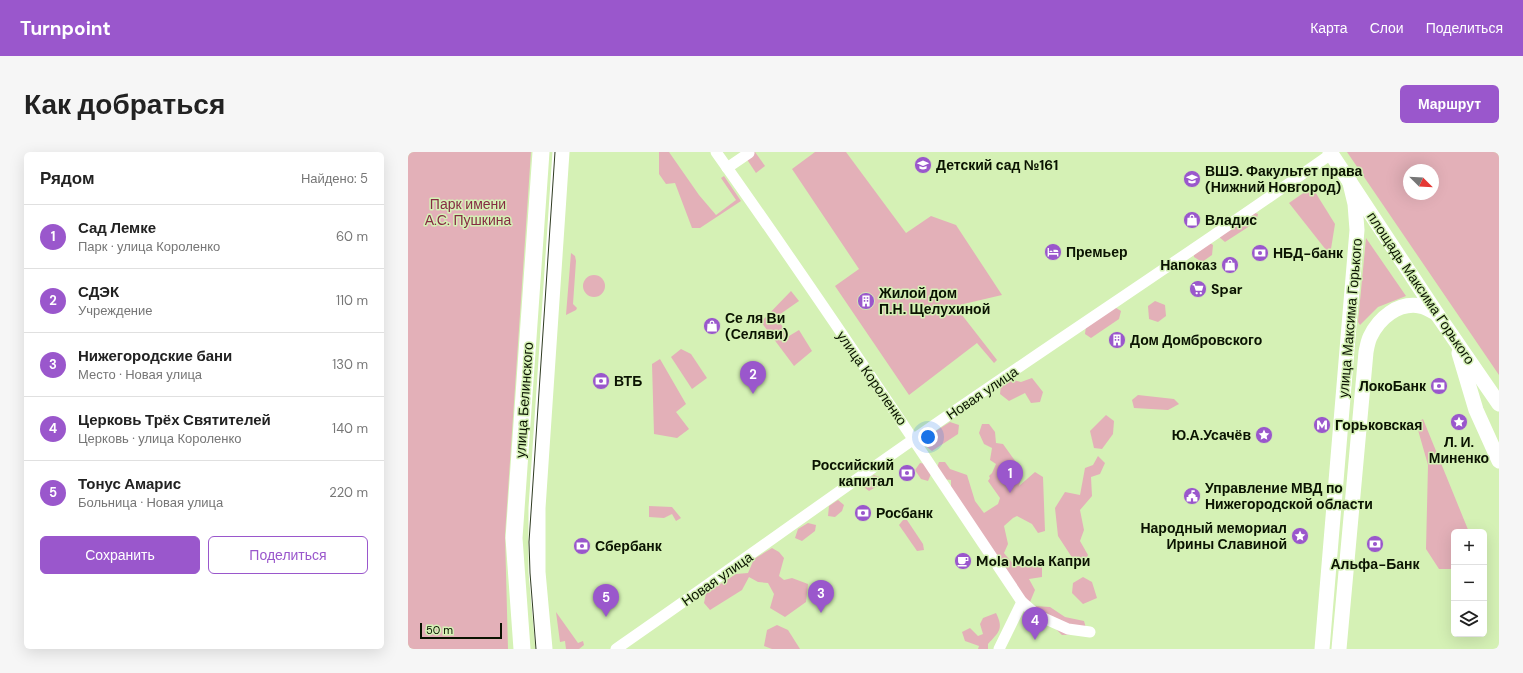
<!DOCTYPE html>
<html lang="ru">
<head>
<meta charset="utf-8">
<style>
	body { margin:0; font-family:"DM Sans",sans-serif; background:#f6f6f6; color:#222 }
	.controls { position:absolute; right:12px; bottom:12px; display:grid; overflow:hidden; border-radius:6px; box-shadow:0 4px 16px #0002 }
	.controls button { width:36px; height:36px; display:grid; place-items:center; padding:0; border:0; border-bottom:1px solid #e0e0e0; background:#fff; color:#222; font:20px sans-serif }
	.compass { position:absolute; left:995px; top:12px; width:36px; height:36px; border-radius:50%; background:#fff; box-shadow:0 4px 16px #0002; rotate:114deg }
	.scale { position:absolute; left:12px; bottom:10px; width:82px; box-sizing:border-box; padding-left:4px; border:2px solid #0a1301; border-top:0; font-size:11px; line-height:14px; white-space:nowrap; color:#0a1301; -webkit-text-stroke:3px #d5f1b5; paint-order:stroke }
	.you { position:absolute; left:520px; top:285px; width:14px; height:14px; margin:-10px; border:3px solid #fff; border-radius:50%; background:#1a73e8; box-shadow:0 0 0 6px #1a73e833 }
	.badge { display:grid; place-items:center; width:26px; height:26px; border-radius:50%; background:#9a57cc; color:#fff; font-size:13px; font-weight:700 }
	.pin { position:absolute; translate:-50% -33px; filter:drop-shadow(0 1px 2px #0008) }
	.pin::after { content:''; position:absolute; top:21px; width:14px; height:12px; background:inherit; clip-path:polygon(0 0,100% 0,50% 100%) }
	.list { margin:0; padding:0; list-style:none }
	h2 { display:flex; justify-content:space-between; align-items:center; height:52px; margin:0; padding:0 16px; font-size:17px }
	h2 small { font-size:13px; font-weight:400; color:#767676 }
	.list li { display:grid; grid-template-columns:26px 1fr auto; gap:12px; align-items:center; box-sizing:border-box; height:64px; padding:0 16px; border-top:1px solid #e0e0e0 }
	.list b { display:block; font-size:15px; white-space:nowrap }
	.list p { margin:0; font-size:13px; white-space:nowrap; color:#767676 }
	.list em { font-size:13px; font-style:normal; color:#767676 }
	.actions { display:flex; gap:8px; padding:12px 16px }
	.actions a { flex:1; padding:9px 0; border:1px solid #9a57cc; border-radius:6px; text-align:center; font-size:14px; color:#9a57cc }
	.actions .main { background:#9a57cc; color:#fff }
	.icon { flex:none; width:22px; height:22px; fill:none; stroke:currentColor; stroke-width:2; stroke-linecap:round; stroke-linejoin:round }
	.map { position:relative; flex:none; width:1091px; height:497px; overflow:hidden; border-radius:6px }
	header { display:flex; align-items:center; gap:24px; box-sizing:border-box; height:56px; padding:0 20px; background:#9a57cc; color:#fff }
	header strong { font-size:19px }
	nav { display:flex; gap:22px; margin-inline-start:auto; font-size:14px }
	.intro { display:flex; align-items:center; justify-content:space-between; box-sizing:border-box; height:96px; padding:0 24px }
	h1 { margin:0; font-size:28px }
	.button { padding:10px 18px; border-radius:6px; background:#9a57cc; color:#fff; font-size:14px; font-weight:700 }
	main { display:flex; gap:24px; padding:0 24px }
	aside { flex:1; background:#fff; border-radius:6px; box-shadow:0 4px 16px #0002 }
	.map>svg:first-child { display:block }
	.green { fill:#e3b0b8; fill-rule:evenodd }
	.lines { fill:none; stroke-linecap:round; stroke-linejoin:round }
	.street { stroke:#fff; stroke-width:11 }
	.secondary { stroke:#fff; stroke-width:15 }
	.primary { stroke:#fff; stroke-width:17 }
	.tram { stroke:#2f3b22; stroke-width:1 }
	.labels { text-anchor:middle; stroke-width:3; stroke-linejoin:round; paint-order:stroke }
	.poi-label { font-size:14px; font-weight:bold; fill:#0a1301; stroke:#d5f1b5; text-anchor:start }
	.park-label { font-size:14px; fill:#852c43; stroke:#d5f1b5 }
	.street-label { font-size:14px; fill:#0a1301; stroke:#d5f1b5 }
</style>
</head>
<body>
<header>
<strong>Turnpoint</strong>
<nav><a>Карта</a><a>Слои</a><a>Поделиться</a></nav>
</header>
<div class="intro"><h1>Как добраться</h1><a class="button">Маршрут</a></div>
<main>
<aside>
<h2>Рядом<small>Найдено: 5</small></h2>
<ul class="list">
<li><span class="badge">1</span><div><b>Сад Лемке</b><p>Парк · улица Короленко</p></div><em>60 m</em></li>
<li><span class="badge">2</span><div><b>СДЭК</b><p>Учреждение</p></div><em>110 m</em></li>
<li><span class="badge">3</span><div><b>Нижегородские бани</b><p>Место · Новая улица</p></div><em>130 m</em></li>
<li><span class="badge">4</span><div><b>Церковь Трёх Святителей</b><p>Церковь · улица Короленко</p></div><em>140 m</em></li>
<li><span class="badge">5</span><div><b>Тонус Амарис</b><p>Больница · Новая улица</p></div><em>220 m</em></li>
</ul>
<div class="actions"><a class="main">Сохранить</a><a>Поделиться</a></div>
</aside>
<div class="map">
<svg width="1091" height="497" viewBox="0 0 1091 497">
	<rect width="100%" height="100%" fill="#d5f1b5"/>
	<g class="green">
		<path d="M 0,0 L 123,0 L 97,383 L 100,497 L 0,497 Z"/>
		<path d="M 251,0 L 261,0 L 291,43 L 308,63 L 328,48 L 313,26 L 316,24 L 333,49 L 292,76 L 284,76 L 267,31 L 258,32 L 251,22 Z"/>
		<path d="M 334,0 L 347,0 L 357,14 L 348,21 Z"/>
		<path d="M 407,0 L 438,0 L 498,81 L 523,64 L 548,73 L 594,143 L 547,154 L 589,208 L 586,211 L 569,191 L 501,243 L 427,134 L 451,117 L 384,17 Z"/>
		<path d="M 939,0 L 1091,0 L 1091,223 ZM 1001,18 L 1025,18 L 1025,42 L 1001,42 Z"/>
		<path d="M 904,35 L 927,72 L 922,103 L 881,51 Z"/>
		<path d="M 839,58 L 850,62 L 848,70 L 817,90 L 810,84 Z"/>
		<path d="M 958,86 L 998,144 L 970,155 L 952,173 L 950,170 Z"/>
		<path d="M 795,87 L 805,93 L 804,103 L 794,110 L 786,105 L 786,93 Z"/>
		<path d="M 163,101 L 167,104 L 168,109 L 165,152 L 169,156 L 168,158 L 158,163 Z"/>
		<circle cx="186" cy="134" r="11"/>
		<path d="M 383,139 L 391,149 L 368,165 L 381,184 L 391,178 L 404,199 L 386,214 L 353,170 Z"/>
		<path d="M 747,149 L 757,153 L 758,164 L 750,170 L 741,167 L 740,154 Z"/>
		<path d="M 705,154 L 713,159 L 711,167 L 683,186 L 677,182 L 678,174 Z"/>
		<path d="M 273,197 L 283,202 L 299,226 L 284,237 L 263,205 Z"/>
		<path d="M 252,207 L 278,252 L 268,260 L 281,277 L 269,286 L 246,282 L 244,212 Z"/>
		<path d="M 624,226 L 635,240 L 632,250 L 623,251 L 617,241 L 601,249 L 592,242 L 593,233 L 602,227 L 613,230 Z"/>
		<path d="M 730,243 L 766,247 L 771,252 L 760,258 L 726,256 L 724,248 Z"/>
		<path d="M 698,263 L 706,269 L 705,282 L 694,297 L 686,296 L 682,279 Z"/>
		<path d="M 1015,267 L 1061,380 L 1046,380 L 1046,417 L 1031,417 L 1018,397 L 1020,313 L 1008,271 Z"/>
		<path d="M 542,270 L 551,273 L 550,282 L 524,299 L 516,293 L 520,284 Z"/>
		<path d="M 574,272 L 581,272 L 587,280 L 588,291 L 595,292 L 615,320 L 611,334 L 627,320 L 635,325 L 637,379 L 630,381 L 624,372 L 609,364 L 605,366 L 596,374 L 600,392 L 596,401 L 606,413 L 618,408 L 634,414 L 634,425 L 621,427 L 627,438 L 622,450 L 614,445 L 597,419 L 584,416 L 571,395 L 574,382 L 543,340 L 543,328 L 534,327 L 528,318 L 531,310 L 537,310 L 542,317 L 559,323 L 567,349 L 576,361 L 590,352 L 592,346 L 580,329 L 582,326 L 581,324 L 584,321 L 588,312 L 582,308 L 584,296 L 576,292 L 571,281 Z"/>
		<path d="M 690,304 L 697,311 L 692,322 L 683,325 L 684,344 L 672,358 L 676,378 L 672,389 L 680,403 L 676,411 L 667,410 L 650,384 L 647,356 L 657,340 L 672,343 L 677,316 L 685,313 Z"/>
		<path d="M 512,311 L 518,312 L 523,322 L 520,329 L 513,327 L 507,318 Z"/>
		<path d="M 466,323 L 474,326 L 471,333 L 461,339 L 456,335 L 456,330 Z"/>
		<path d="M 430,348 L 436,353 L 434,359 L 427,365 L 420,364 L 421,354 Z"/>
		<path d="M 241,354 L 264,355 L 273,366 L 268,369 L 264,362 L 256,366 L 241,365 Z"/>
		<path d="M 495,368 L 499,368 L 515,392 L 516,398 L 509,399 L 491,373 Z"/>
		<path d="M 400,371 L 408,373 L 407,379 L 394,389 L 387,386 L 390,377 Z"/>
		<path d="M 364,396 L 371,400 L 376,406 L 371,424 L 376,428 L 384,426 L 400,432 L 398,450 L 377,465 L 362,456 L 366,442 L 360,431 L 350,430 L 341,425 L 334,438 L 302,458 L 296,451 L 298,441 L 328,422 L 340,421 L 346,407 Z"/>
		<path d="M 675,425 L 684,430 L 689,446 L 675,452 L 664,441 L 665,431 Z"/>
		<path d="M 627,454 L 642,455 L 657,465 L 676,469 L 678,476 L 674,482 L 654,483 L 644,473 L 630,473 L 623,463 Z"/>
		<path d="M 148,460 L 170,491 L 175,489 L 176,493 L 171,497 L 158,497 L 157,489 L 152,490 Z"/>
		<path d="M 588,461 C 596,477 591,480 580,492 L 580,497 L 570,497 L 571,494 L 557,489 L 554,480 L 562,476 L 570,484 L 575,482 L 572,472 L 575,466 Z"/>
		<path d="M 369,473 L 380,478 L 392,497 L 364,497 L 356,494 L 359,478 Z"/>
	</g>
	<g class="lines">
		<g class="street">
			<path d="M 308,0 C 413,148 513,299 614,450 L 629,463 L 660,477 L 682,480"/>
			<path d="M 319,16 L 341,1"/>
			<path d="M 208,497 C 312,425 415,350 519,278 C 653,185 790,96 923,2"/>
			<path d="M 591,497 L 614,450"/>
		</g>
		<g class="secondary">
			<path d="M 922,0 L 1029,162 L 1091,252"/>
			<path d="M 1051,201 L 1068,258 L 1091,309"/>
			<path d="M 914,497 L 949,78 L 947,52 L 941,27"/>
			<path d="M 931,497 L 958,200 C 959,195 960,189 962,185 C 971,166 990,150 1012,154 C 1018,155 1024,159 1029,162"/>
		</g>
		<g class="primary">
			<path d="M 114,497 L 106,386 L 133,0"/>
			<path d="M 136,497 L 129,420 L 129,356 L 153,0"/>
		</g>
		<path class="tram" d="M 128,497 L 122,421 L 121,390 L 147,0"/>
	</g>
	<defs>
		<g id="school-disc" transform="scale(0.9)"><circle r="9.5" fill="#9a57cc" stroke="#d5f1b5"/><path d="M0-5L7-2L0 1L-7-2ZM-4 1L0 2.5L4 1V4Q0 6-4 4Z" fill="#fff"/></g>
		<g id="university-disc" transform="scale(0.9)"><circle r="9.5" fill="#9a57cc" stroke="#d5f1b5"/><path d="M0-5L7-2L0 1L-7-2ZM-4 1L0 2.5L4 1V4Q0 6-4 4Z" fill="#fff"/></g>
		<g id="shop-disc" transform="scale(0.9)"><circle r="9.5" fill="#9a57cc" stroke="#d5f1b5"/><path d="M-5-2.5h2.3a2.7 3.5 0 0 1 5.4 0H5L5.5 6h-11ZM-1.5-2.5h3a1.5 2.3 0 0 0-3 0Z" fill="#fff"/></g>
		<g id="hotel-disc" transform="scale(0.9)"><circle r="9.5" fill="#9a57cc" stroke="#d5f1b5"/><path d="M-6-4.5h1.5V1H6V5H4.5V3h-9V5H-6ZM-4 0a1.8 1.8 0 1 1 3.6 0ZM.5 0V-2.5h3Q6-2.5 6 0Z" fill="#fff"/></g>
		<g id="bank-disc" transform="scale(0.9)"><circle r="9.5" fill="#9a57cc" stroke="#d5f1b5"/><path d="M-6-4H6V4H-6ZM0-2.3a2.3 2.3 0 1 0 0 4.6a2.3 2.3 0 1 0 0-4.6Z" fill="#fff"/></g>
		<g id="supermarket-disc" transform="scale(0.9)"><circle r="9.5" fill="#9a57cc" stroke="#d5f1b5"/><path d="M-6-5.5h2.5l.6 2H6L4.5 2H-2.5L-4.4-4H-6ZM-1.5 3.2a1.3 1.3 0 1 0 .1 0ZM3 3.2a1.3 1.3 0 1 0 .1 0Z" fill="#fff"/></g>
		<g id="building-disc" transform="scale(0.9)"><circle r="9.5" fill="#9a57cc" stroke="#d5f1b5"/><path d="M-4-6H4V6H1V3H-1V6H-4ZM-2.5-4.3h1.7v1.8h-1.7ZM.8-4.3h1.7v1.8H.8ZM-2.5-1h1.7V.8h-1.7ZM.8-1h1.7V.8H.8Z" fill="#fff"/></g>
		<g id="sight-disc" transform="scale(0.9)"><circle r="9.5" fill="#9a57cc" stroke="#d5f1b5"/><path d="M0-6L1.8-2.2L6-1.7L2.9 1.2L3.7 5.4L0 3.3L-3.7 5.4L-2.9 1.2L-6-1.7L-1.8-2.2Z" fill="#fff"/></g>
		<g id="metro-disc" transform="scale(0.9)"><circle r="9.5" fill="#9a57cc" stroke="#d5f1b5"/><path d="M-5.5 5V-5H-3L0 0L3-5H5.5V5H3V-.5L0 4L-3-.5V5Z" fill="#fff"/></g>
		<g id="civic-disc" transform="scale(0.9)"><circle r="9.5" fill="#9a57cc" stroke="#d5f1b5"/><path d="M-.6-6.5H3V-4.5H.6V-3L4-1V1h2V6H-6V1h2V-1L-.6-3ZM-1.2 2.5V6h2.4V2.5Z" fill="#fff"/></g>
		<g id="cafe-disc" transform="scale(0.9)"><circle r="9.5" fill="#9a57cc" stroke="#d5f1b5"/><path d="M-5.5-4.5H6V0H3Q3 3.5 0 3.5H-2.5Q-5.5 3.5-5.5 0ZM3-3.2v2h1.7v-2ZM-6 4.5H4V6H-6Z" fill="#fff"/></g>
	</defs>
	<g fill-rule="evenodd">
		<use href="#school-disc" x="515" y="13"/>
		<use href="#university-disc" x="784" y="27"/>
		<use href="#shop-disc" x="784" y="68"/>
		<use href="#hotel-disc" x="645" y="100"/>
		<use href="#bank-disc" x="852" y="101"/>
		<use href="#shop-disc" x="822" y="113"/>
		<use href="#supermarket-disc" x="790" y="137"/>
		<use href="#building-disc" x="458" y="149"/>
		<use href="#shop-disc" x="304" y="174"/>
		<use href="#building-disc" x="709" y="188"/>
		<use href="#bank-disc" x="193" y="229"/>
		<use href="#bank-disc" x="1031" y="234"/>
		<use href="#sight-disc" x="1051" y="270"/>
		<use href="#metro-disc" x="914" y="273"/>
		<use href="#sight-disc" x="856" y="283"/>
		<use href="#bank-disc" x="499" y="321"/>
		<use href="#civic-disc" x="784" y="344"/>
		<use href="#bank-disc" x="455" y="361"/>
		<use href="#sight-disc" x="892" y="384"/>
		<use href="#bank-disc" x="967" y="392"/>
		<use href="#bank-disc" x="174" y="394"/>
		<use href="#cafe-disc" x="555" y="409"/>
	</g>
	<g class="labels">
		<g class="poi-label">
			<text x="528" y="18">Детский сад №161</text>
			<text x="797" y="24">ВШЭ. Факультет права<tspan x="797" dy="16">(Нижний Новгород)</tspan></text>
			<text x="797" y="73">Владис</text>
			<text x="658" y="105">Премьер</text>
			<text x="865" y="106">НБД-банк</text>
			<text x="809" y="118" text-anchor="end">Напоказ</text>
			<text x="803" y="142">Spar</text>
			<text x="471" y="146">Жилой дом<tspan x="471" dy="16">П.Н. Щелухиной</tspan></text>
			<text x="317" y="171">Се ля Ви<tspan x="317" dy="16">(Селяви)</tspan></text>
			<text x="722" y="193">Дом Домбровского</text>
			<text x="206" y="234">ВТБ</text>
			<text x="1018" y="239" text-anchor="end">ЛокоБанк</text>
			<text x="927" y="278">Горьковская</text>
			<text x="843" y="288" text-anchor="end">Ю.А.Усачёв</text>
			<text x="1051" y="295" text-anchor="middle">Л. И.<tspan x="1051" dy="16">Миненко</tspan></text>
			<text x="486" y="318" text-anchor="end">Российский<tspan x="486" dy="16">капитал</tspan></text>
			<text x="797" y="341">Управление МВД по<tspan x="797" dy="16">Нижегородской области</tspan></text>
			<text x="468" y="366">Росбанк</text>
			<text x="879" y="381" text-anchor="end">Народный мемориал<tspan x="879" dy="16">Ирины Славиной</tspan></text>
			<text x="187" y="399">Сбербанк</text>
			<text x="568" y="414">Mola Mola Капри</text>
			<text x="967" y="417" text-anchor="middle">Альфа-Банк</text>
		</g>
		<g class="park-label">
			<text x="60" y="57">Парк имени<tspan x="60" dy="16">А.С. Пушкина</tspan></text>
		</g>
		<g class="street-label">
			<text transform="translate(1013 136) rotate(56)" y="5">площадь Максима Горького</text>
			<text transform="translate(942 166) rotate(-85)" y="5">улица Максима Горького</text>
			<text transform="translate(464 226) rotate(55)" y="5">улица Короленко</text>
			<text transform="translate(574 241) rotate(-34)" y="5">Новая улица</text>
			<text transform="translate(116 248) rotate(-86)" y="5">улица Белинского</text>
			<text transform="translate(309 427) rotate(-35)" y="5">Новая улица</text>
		</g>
	</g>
</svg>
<div class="controls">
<button>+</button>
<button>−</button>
<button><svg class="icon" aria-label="layers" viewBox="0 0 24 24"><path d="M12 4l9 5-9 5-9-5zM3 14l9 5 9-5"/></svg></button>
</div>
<svg class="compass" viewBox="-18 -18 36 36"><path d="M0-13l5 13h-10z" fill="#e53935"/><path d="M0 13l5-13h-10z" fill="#767676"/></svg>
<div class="scale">50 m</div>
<div class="you"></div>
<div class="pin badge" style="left:602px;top:341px">1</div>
<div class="pin badge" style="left:345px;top:242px">2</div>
<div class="pin badge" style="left:413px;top:461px">3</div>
<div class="pin badge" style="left:627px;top:488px">4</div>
<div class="pin badge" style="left:198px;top:465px">5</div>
</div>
</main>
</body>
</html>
